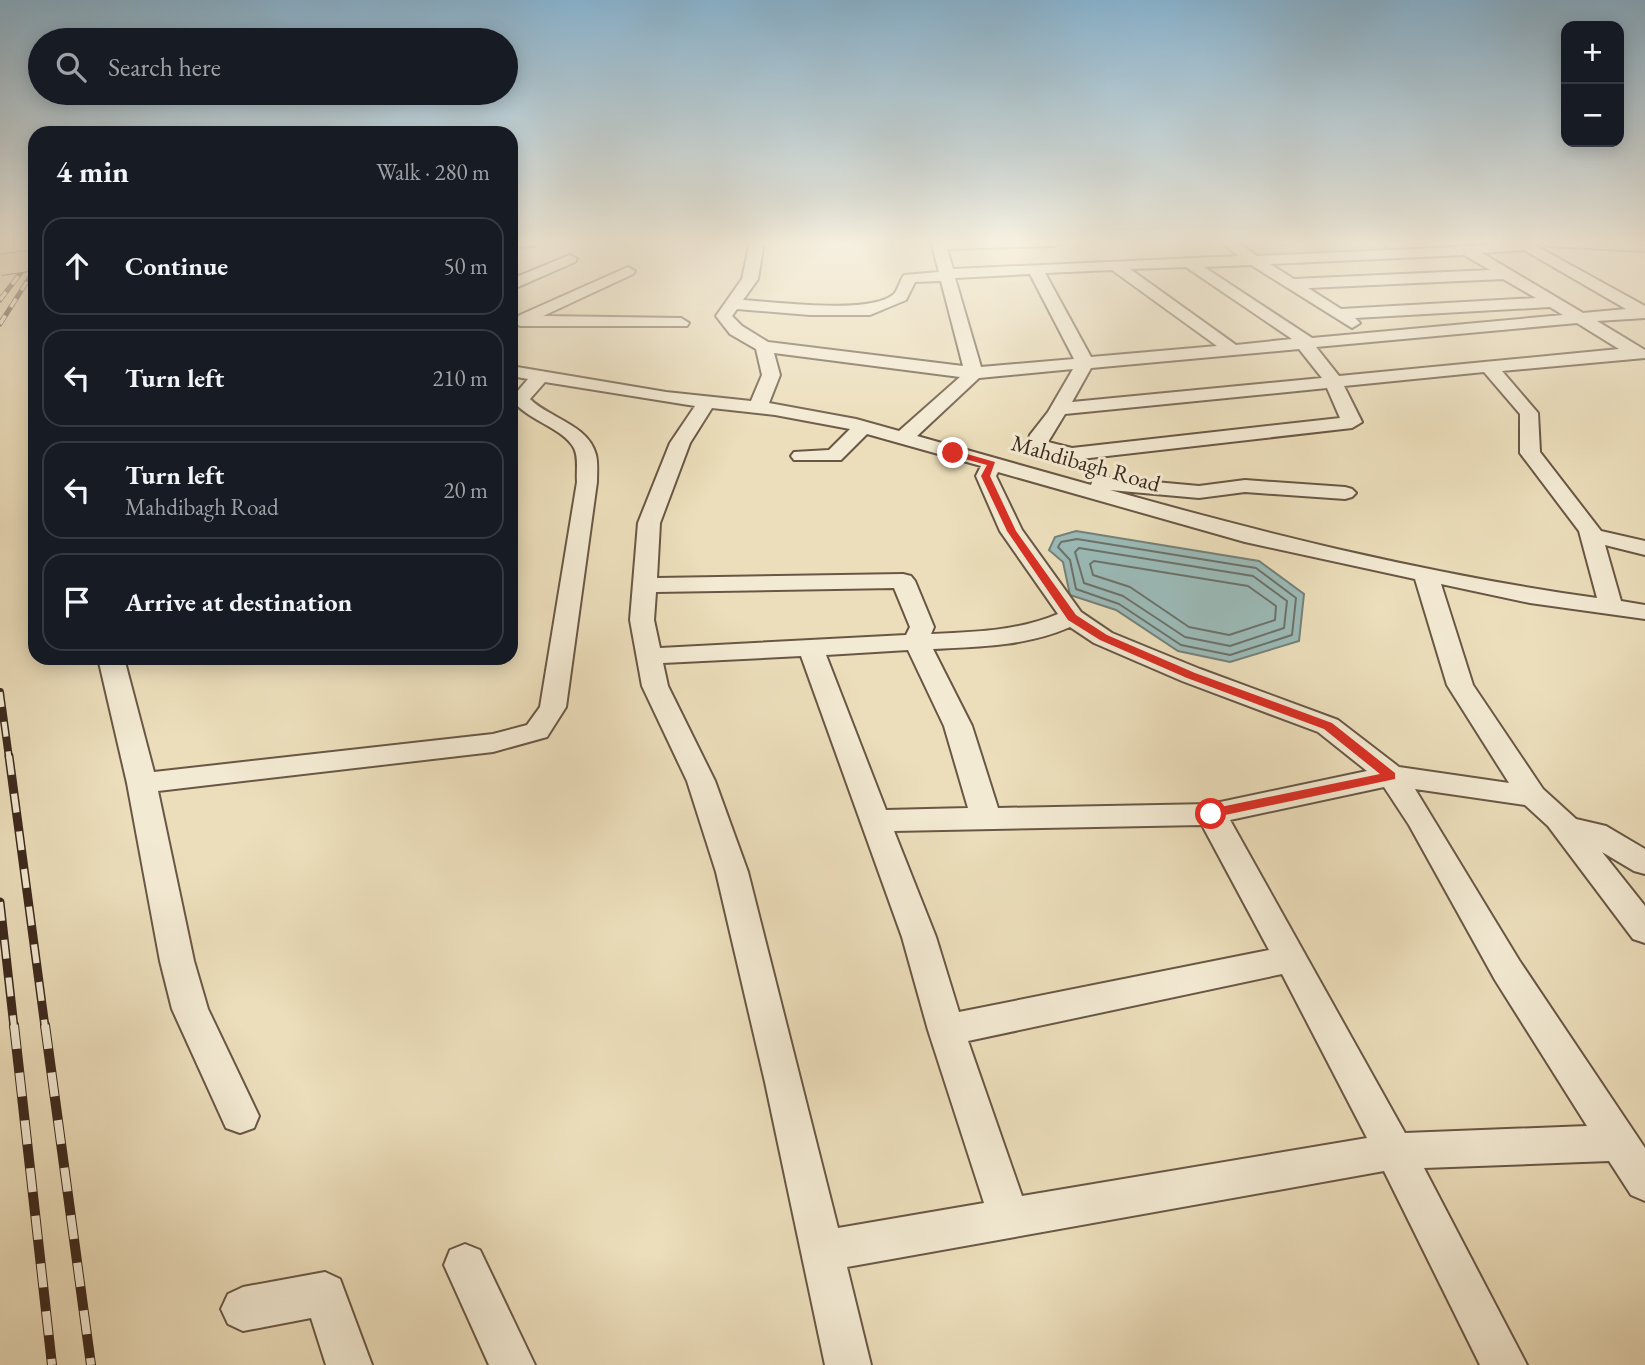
<!DOCTYPE html>
<html lang="en">
<head>
<meta charset="utf-8">
<style>
	body { margin:0; font-family:"EB Garamond",serif; background:#242831; color:#f1f3f6 }
	.controls { position:absolute; right:21px; top:21px; display:grid; overflow:hidden; border-radius:14px; box-shadow:0 4px 18px #0003 }
	.controls button { width:63px; height:63px; display:grid; place-items:center; padding:0; border:0; border-bottom:2px solid #363941; background:#171b24; color:#f1f3f6; font:35px sans-serif }
	.stop { position:absolute; width:21px; height:21px; margin:-16px; border:5px solid #d93025; border-radius:50%; background:#fff }
	.stop.end { background:#d93025; border-color:#fff; box-shadow:0 2px 7px #0008 }
	.list { margin:0; padding:0; list-style:none }
	h2 { display:flex; justify-content:space-between; align-items:center; height:91px; margin:0; padding:0 28px; font-size:30px }
	h2 small { font-size:23px; font-weight:400; color:#9ea1a6 }
	.list li { display:grid; grid-template-columns:46px 1fr auto; gap:21px; align-items:center; box-sizing:border-box; height:98px; margin:0 14px 14px; padding:0 14px; border:2px solid #363941; border-radius:21px }
	.list b { display:block; font-size:26px; white-space:nowrap }
	.list p { margin:0; font-size:23px; white-space:nowrap; color:#9ea1a6 }
	.list em { font-size:23px; font-style:normal; color:#9ea1a6 }
	.icon { flex:none; width:38px; height:38px; fill:none; stroke:currentColor; stroke-width:2; stroke-linecap:round; stroke-linejoin:round }
	.map { position:relative; flex:none; width:1645px; height:1365px; overflow:hidden }
	.search { position:absolute; background:#171b24; box-shadow:0 4px 18px #0003; left:28px; top:28px; width:490px; height:77px; display:flex; align-items:center; gap:18px; box-sizing:border-box; padding:0 24px; border-radius:38px; color:#9ea1a6; font-size:26px }
	.panel { position:absolute; background:#171b24; box-shadow:0 4px 18px #0003; left:28px; top:126px; width:490px; height:539px; border-radius:21px }
	.map>svg:first-child { display:block }
	.green { fill:#bac08e; stroke:#7c7556; stroke-width:2 }
	.water { fill:#9bbbb8; stroke:#75817a; stroke-width:2 }
	.lines { fill:none; stroke-linecap:round; stroke-linejoin:round }
	.shore { stroke:#6c726b; stroke-width:2 }
	.minor-casing { stroke:#695745; stroke-width:4 }
	.minor { fill:#f3ead3; fill-rule:evenodd }
	.rail-far3-casing { stroke:#3d2a1e; stroke-width:5 }
	.rail-far2-casing { stroke:#3d2a1e; stroke-width:8 }
	.rail-far1-casing { stroke:#3d2a1e; stroke-width:9 }
	.rail-casing { stroke:#3d2a1e; stroke-width:10 }
	.rail-far3 { stroke:#f3ead3; stroke-width:3.5; stroke-dasharray:10; stroke-linecap:butt }
	.rail-far2 { stroke:#f3ead3; stroke-width:5; stroke-dasharray:15; stroke-linecap:butt }
	.rail-far1 { stroke:#f3ead3; stroke-width:6; stroke-dasharray:19; stroke-linecap:butt }
	.rail { stroke:#f3ead3; stroke-width:8; stroke-dasharray:24; stroke-linecap:butt }
	.major-bridge-casing { stroke:#3d2a1e; stroke-width:22; stroke-linecap:butt }
	.major-bridge { stroke:#ecdebb; stroke-width:20 }
	.route { fill:#d93025 }
	.labels { text-anchor:middle; stroke-width:6; stroke-linejoin:round; paint-order:stroke }
	.far-street-label { font-size:23px; fill:#3d2a1e; stroke:#f3ead3 }
</style>
</head>
<body>
<div class="map">
<svg width="1645" height="1365" viewBox="0 0 1645 1365">
	<rect width="100%" height="100%" fill="#ecdebb"/>
	<filter id="stains"><feTurbulence type="fractalNoise" baseFrequency=".00286" numOctaves="4"/><feColorMatrix values="0 0 0 0 .2 0 0 0 0 .09 0 0 0 0 .02 0 0 0 .5 -.17"/></filter>
	<radialGradient id="worn" r=".72"><stop offset=".6" stop-color="#630" stop-opacity="0"/><stop offset="1" stop-color="#630" stop-opacity=".3"/></radialGradient>
	<path class="green" d="M 1227,242 L 1379,242 L 1399,255 L 1254,260 Z"/>
	<path class="water" d="M 1076,531 L 1259,561 L 1304,594 L 1299,641 L 1230,662 L 1178,651 L 1116,610 L 1070,595 L 1063,562 L 1049,550 L 1055,537 Z"/>
	<g class="lines">
		<g class="shore">
			<path d="M 1077,539 L 1256,568 L 1296,598 L 1292,635 L 1230,655 L 1181,645 L 1119,604 L 1076,589 L 1070,560 L 1058,547 L 1061,542 Z"/>
			<path d="M 1079,548 L 1253,576 L 1287,601 L 1284,628 L 1230,646 L 1185,637 L 1123,596 L 1084,583 L 1075,552 Z"/>
			<path d="M 1094,561 L 1248,586 L 1276,606 L 1275,620 L 1229,635 L 1189,627 L 1130,587 L 1093,575 L 1090,564 Z"/>
		</g>
		<g class="minor-casing">
			<g id="minor">
				<path d="M 511,242 L 541,242 L 534,246 L 511,247 Z"/>
				<path d="M 750,242 L 764,242 L 758,279 L 743,300 C 774,302 871,315 894,294 C 898,290 900,280 904,275 L 939,272 L 931,242 L 1061,242 L 1054,246 L 947,249 L 953,269 L 1239,256 L 1220,242 L 1236,242 L 1257,256 L 1457,247 L 1463,244 L 1469,246 L 1529,242 L 1645,306 L 1645,318 L 1597,321 L 1645,350 L 1645,358 L 1502,371 L 1538,413 L 1540,452 L 1601,531 L 1645,541 L 1645,555 L 1605,545 L 1621,601 L 1645,605 L 1645,619 L 1530,603 L 1441,584 L 1473,685 L 1543,789 L 1576,819 L 1606,826 L 1645,849 L 1645,874 L 1634,871 L 1602,852 L 1645,906 L 1645,943 L 1633,939 L 1548,826 L 1525,805 L 1415,789 L 1519,960 L 1645,1148 L 1645,1201 L 1631,1195 L 1609,1161 L 1424,1168 L 1527,1365 L 1480,1365 L 1384,1171 L 847,1267 L 871,1365 L 825,1365 L 765,1082 L 716,872 L 687,781 L 642,686 L 630,620 L 638,523 L 670,443 L 695,406 L 545,382 L 530,399 C 549,418 589,425 596,455 C 598,463 597,473 597,482 L 566,707 L 547,737 L 493,752 L 158,791 L 194,961 L 208,1009 L 259,1116 L 254,1128 L 240,1133 L 226,1128 L 172,1009 L 160,961 L 127,783 L 98,658 L 124,658 L 154,772 L 493,734 L 527,725 L 540,707 L 577,482 C 576,471 579,458 574,448 C 563,428 527,420 511,399 L 528,379 L 511,376 L 511,366 L 666,392 L 751,401 L 762,375 L 756,349 L 730,334 L 716,316 L 742,279 ZM 1524,250 L 1626,309 L 1583,313 L 1482,253 ZM 1464,255 L 1490,270 L 1294,279 L 1270,264 ZM 1251,265 L 1352,328 L 1360,323 L 1355,318 L 1550,307 L 1563,315 L 1312,338 L 1204,267 ZM 1186,267 L 1292,339 L 1236,345 L 1130,269 ZM 1112,270 L 1217,346 L 1091,357 L 1045,273 ZM 1030,274 L 1074,359 L 981,367 L 955,278 ZM 1503,279 L 1536,298 L 1341,309 L 1308,288 ZM 941,281 L 963,366 L 768,342 L 742,326 L 732,316 L 737,309 L 810,315 L 870,315 L 906,300 L 915,282 ZM 1577,323 L 1619,349 L 1339,376 L 1316,347 ZM 1299,349 L 1322,378 L 1072,402 L 1091,368 ZM 774,353 L 960,377 L 899,431 L 856,419 L 769,403 L 780,375 ZM 1073,369 L 1048,412 L 1030,435 L 1027,445 L 1030,449 L 1072,460 L 1352,428 L 1362,422 L 1344,386 L 1484,372 L 1520,414 L 1520,453 L 1579,531 L 1597,598 C 1432,575 1270,535 1110,490 L 1199,498 L 1245,492 L 1345,499 L 1352,497 L 1356,493 L 1352,489 L 1345,487 L 1245,480 L 1199,486 L 1100,477 L 1093,479 L 1091,485 L 917,436 L 979,378 ZM 1327,388 L 1340,418 L 1072,448 L 1048,442 L 1065,414 ZM 712,408 L 775,415 L 850,429 L 829,450 L 794,452 L 791,456 L 794,460 L 841,460 L 867,434 L 981,466 L 976,476 L 1000,531 L 1058,614 C 1018,631 974,632 931,634 L 934,627 L 915,581 L 911,576 L 903,574 L 657,578 L 660,523 L 690,443 ZM 998,472 L 1245,542 L 1415,579 L 1447,685 L 1509,783 L 1399,767 L 1338,720 L 1200,669 L 1112,633 L 1081,612 L 1022,530 L 996,476 ZM 894,588 L 910,627 L 906,635 L 660,648 L 654,620 L 656,592 ZM 1070,627 L 1094,643 L 1182,681 L 1318,732 L 1367,771 L 1211,804 L 998,808 L 972,726 L 933,649 C 979,647 1027,646 1070,627 ZM 908,650 L 944,726 L 968,808 L 886,810 L 826,655 ZM 801,656 L 902,937 L 928,1030 L 984,1203 L 838,1228 L 748,872 L 715,781 L 668,686 L 663,663 ZM 1384,787 L 1409,825 L 1495,980 L 1587,1126 L 1405,1133 L 1230,820 ZM 1202,825 L 1269,950 L 959,1012 L 936,937 L 894,831 ZM 1282,974 L 1367,1138 L 1022,1196 L 968,1041 Z"/>
				<path d="M 1541,242 L 1645,243 L 1645,251 L 1548,246 Z"/>
				<path d="M 570,255 L 577,259 L 575,262 L 511,290 L 511,279 Z"/>
				<path d="M 628,267 L 635,271 L 633,274 L 543,316 L 681,318 L 689,323 L 687,326 L 520,326 L 512,321 L 520,315 Z"/>
				<path d="M 465,1244 L 480,1250 L 535,1365 L 489,1365 L 444,1265 L 450,1250 Z"/>
				<path d="M 325,1272 L 340,1279 L 372,1365 L 326,1365 L 311,1318 L 243,1331 L 228,1324 L 221,1309 L 228,1294 L 243,1287 Z"/>
			</g>
		</g>
		<use href="#minor" class="minor"/>
		<g class="rail-far3-casing">
			<g id="rail-far3">
				<path d="M 0,300 L 35,254"/>
				<path d="M 0,324 L 35,269"/>
			</g>
		</g>
		<g class="rail-far2-casing">
			<path id="rail-far2" d="M 0,692 L 9,758"/>
		</g>
		<g class="rail-far1-casing">
			<g id="rail-far1">
				<path d="M 9,756 L 45,1027"/>
				<path d="M 0,902 L 14,1027"/>
			</g>
		</g>
		<g class="rail-casing">
			<g id="rail">
				<path d="M 14,1025 L 52,1365"/>
				<path d="M 45,1025 L 91,1365"/>
			</g>
		</g>
		<use href="#rail-far3" class="rail-far3"/>
		<use href="#rail-far2" class="rail-far2"/>
		<use href="#rail-far1" class="rail-far1"/>
		<use href="#rail" class="rail"/>
		<g class="major-bridge-casing">
			<path id="major-bridge" d="M 0,265 L 35,260"/>
		</g>
		<use href="#major-bridge" class="major-bridge"/>
	</g>
	<linearGradient id="sky" x2="0" y2="1"><stop stop-color="#89b7d5"/><stop offset="0.56" stop-color="#f6f0e0"/><stop offset="1" stop-color="#f6f0e0" stop-opacity="0"/></linearGradient>
	<rect width="1645" height="433" fill="url(#sky)"/>
	<path class="route" d="M 953,450 L 995,462 L 990,476 L 1016,531 L 1076,615 L 1107,635 L 1195,673 L 1332,723 L 1395,773 L 1395,779 L 1211,818 L 1207,817 L 1207,811 L 1211,809 L 1380,774 L 1324,729 L 1187,678 L 1100,640 L 1068,620 L 1007,531 L 981,476 L 987,465 L 950,455 Z"/>
	<g class="labels">
		<g class="far-street-label">
			<text transform="translate(1086 463) rotate(16)" y="8">Mahdibagh Road</text>
		</g>
	</g>
	<rect width="100%" height="100%" filter="url(#stains)"/>
	<rect width="100%" height="100%" fill="url(#worn)"/>
</svg>
<div class="controls">
<button>+</button>
<button>−</button>
</div>
<div class="stop" style="left:1211px;top:814px"></div>
<div class="stop end" style="left:953px;top:453px"></div>
<div class="search"><svg class="icon" aria-label="search" viewBox="0 0 24 24"><circle cx="10" cy="10" r="6"/><path d="M15 15l6 6"/></svg>Search here</div>
<section class="panel">
<h2>4 min<small>Walk · 280 m</small></h2>
<ul class="list">
<li><svg class="icon" aria-label="ahead" viewBox="0 0 24 24"><path d="M12 20V5M6 11l6-6 6 6"/></svg><div><b>Continue</b></div><em>50 m</em></li>
<li><svg class="icon" aria-label="left" viewBox="0 0 24 24"><path d="M17 20v-9H6M10 6l-5 5 5 5"/></svg><div><b>Turn left</b></div><em>210 m</em></li>
<li><svg class="icon" aria-label="left" viewBox="0 0 24 24"><path d="M17 20v-9H6M10 6l-5 5 5 5"/></svg><div><b>Turn left</b><p>Mahdibagh Road</p></div><em>20 m</em></li>
<li><svg class="icon" aria-label="arrive" viewBox="0 0 24 24"><path d="M6 21V4h12l-3 4 3 4H6"/></svg><div><b>Arrive at destination</b></div></li>
</ul>
</section>
</div>
</body>
</html>
